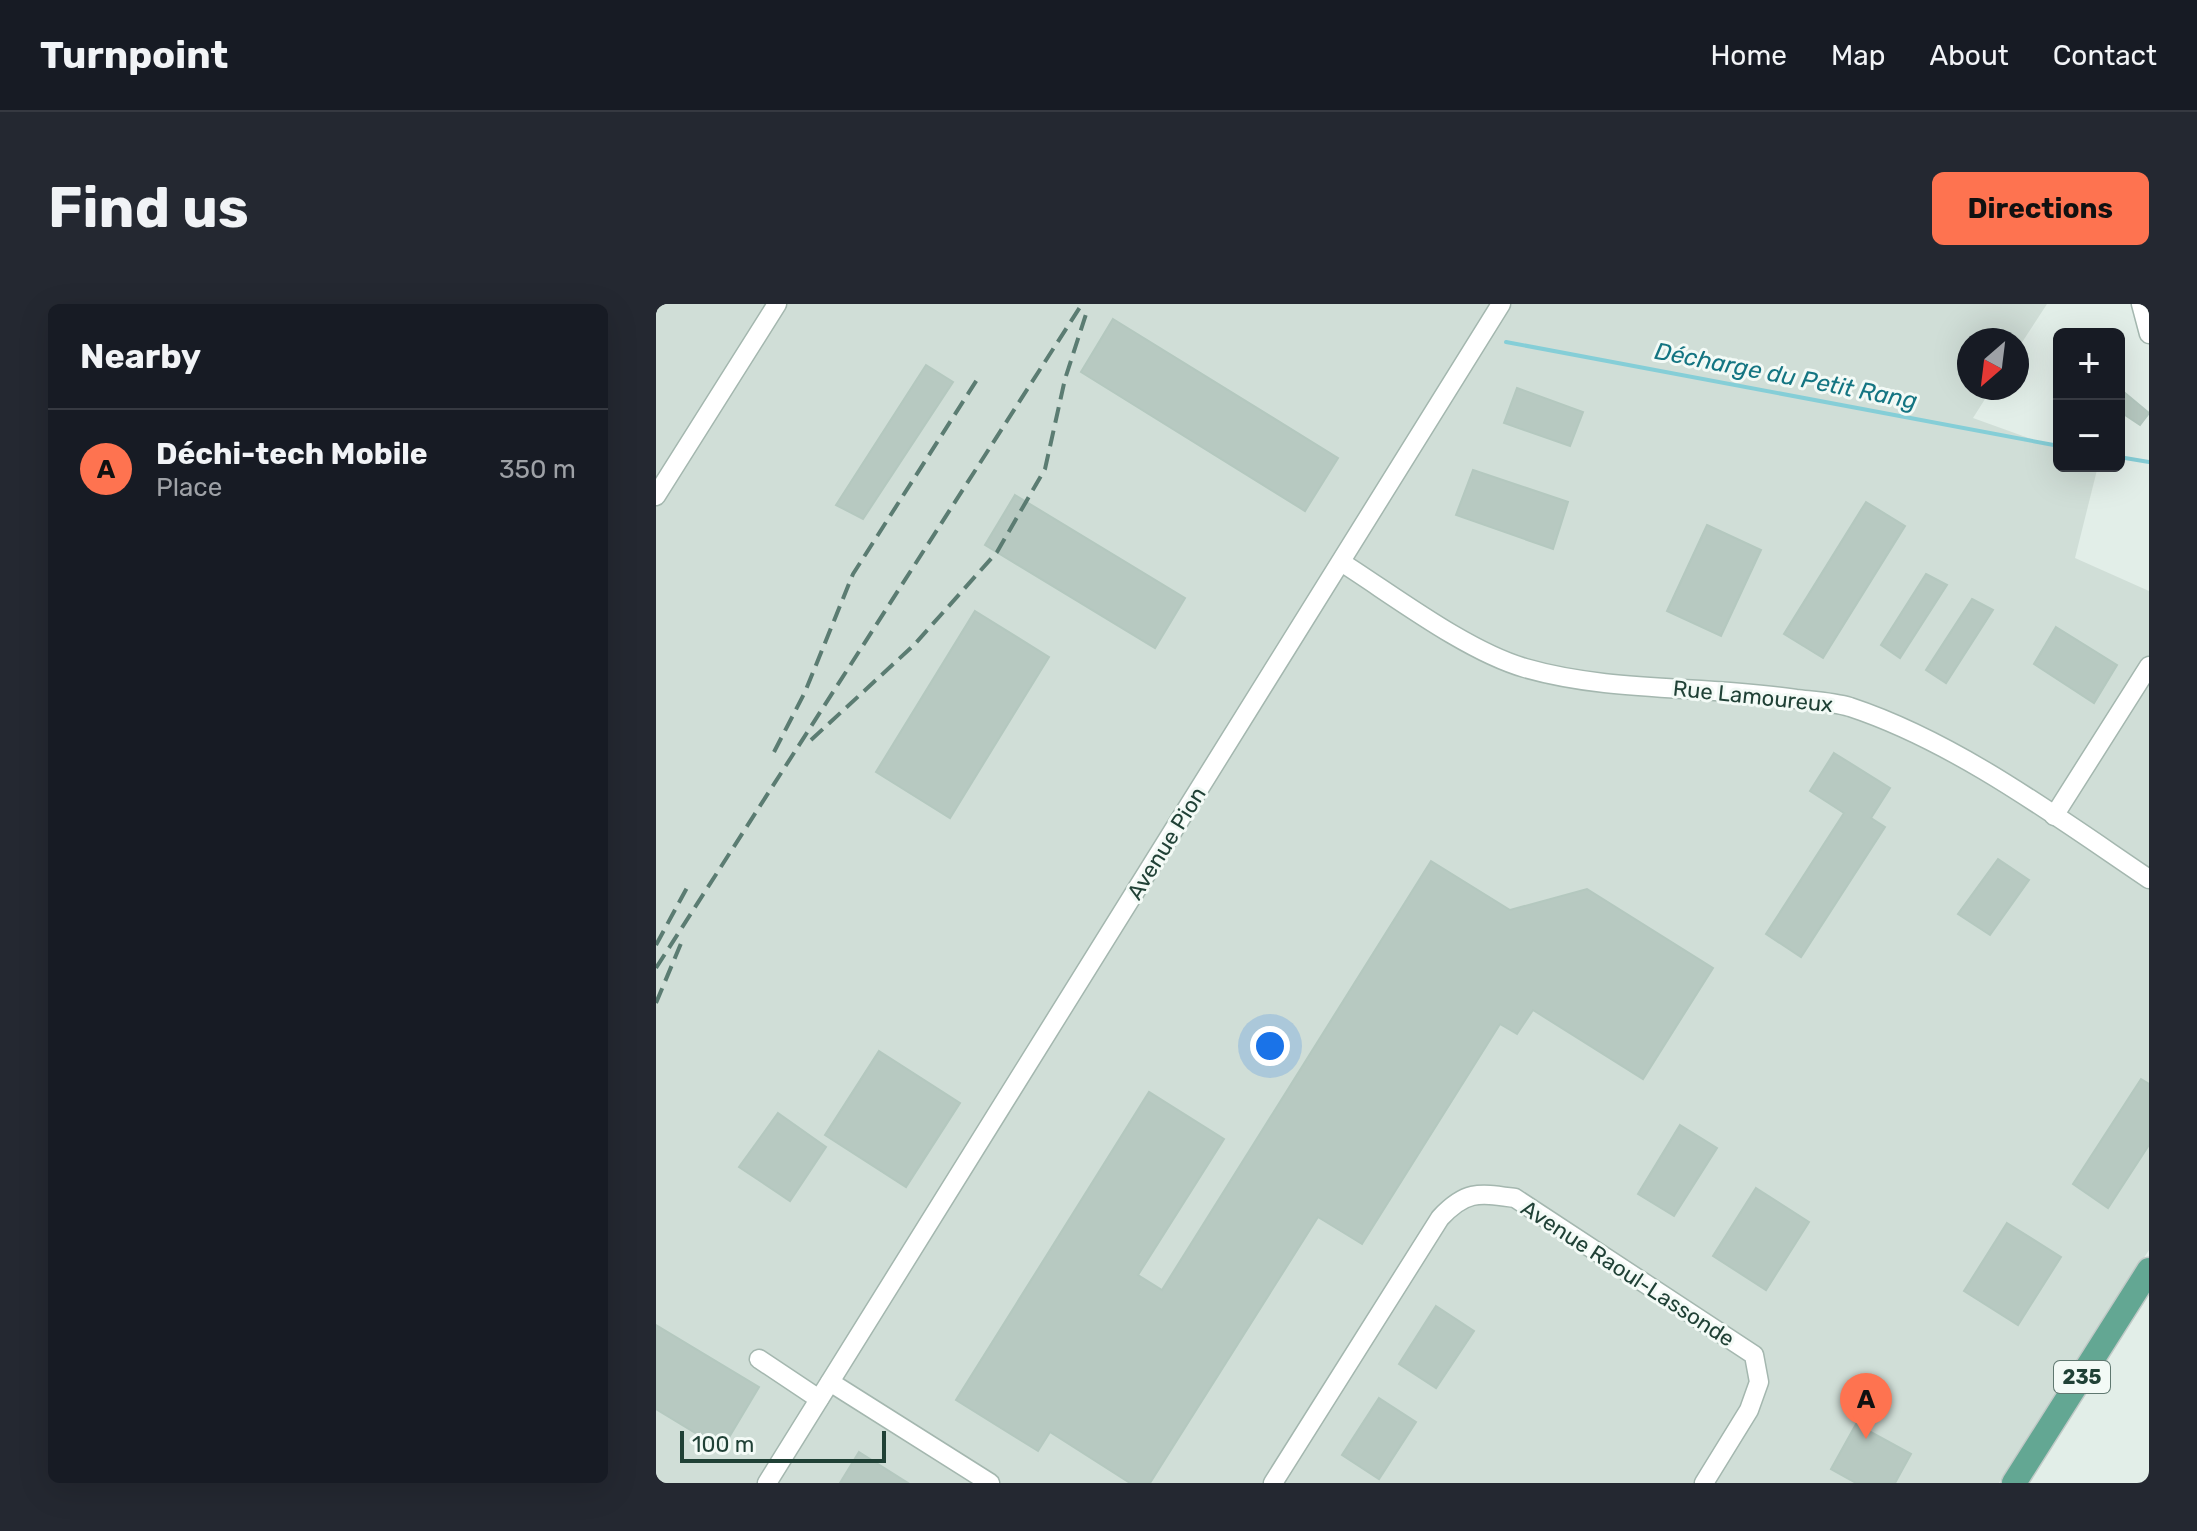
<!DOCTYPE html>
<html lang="en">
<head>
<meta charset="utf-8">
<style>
	body { margin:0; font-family:Rubik,sans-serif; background:#242831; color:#f1f3f6 }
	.controls { position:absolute; right:24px; top:24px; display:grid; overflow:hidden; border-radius:12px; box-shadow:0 8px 32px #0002 }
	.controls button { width:72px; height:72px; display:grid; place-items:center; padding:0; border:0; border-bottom:2px solid #363941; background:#171b24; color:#f1f3f6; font:40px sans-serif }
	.compass { position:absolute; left:1301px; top:24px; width:72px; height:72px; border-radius:50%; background:#171b24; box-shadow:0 8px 32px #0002; rotate:208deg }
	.scale { position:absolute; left:24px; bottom:20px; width:206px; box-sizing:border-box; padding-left:8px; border:4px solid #204136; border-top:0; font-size:22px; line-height:28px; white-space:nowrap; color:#204136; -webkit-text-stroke:6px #f3faf6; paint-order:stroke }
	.you { position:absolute; left:614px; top:742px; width:28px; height:28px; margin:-20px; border:6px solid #fff; border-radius:50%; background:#1a73e8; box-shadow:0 0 0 12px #1a73e833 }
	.badge { display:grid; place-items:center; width:52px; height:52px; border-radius:50%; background:#fe7350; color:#111; font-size:26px; font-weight:700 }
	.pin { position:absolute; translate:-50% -66px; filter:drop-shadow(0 2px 4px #0008) }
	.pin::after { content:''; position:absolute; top:42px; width:28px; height:24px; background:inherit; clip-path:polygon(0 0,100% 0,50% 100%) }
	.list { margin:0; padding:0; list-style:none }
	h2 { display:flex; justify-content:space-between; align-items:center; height:104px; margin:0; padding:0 32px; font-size:34px }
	h2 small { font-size:26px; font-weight:400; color:#9ea1a6 }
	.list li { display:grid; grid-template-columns:52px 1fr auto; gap:24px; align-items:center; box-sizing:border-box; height:120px; padding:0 32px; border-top:2px solid #363941 }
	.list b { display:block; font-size:30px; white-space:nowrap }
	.list p { margin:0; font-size:26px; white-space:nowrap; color:#9ea1a6 }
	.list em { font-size:26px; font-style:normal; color:#9ea1a6 }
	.map { position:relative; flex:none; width:1493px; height:1179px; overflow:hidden; border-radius:12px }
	header { display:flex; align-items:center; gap:48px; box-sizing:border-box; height:112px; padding:0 40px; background:#171b24; border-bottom:2px solid #363941 }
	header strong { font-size:38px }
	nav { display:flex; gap:44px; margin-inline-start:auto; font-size:28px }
	.intro { display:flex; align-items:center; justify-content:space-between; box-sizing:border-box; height:192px; padding:0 48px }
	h1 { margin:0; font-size:56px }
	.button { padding:20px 36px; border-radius:12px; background:#fe7350; color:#111; font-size:28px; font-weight:700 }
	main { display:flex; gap:48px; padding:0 48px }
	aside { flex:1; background:#171b24; border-radius:12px; box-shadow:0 8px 32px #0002 }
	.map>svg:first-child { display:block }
	.built { fill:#d0ded7 }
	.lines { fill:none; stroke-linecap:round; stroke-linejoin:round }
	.stream { stroke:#85ced7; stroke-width:4 }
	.building { fill:#b7c9c1; stroke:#b4c8bf; stroke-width:2 }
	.minor-casing { stroke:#a4b7af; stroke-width:21 }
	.major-casing { stroke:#c1cac7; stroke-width:27 }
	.minor { stroke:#fff; stroke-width:18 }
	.major { stroke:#63a793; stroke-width:24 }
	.rail { stroke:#5b7c72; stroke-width:4; stroke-dasharray:16 8; stroke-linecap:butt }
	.labels { text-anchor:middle; stroke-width:6; stroke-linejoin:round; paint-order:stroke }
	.shield { fill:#f3faf6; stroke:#5f7870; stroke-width:2 }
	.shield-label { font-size:20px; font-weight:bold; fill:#204136 }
	.street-label { font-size:22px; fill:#204136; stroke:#f3faf6 }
	.water-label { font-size:24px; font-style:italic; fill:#147582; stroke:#f3faf6 }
</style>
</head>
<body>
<header>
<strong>Turnpoint</strong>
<nav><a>Home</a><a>Map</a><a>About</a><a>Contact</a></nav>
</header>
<div class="intro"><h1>Find us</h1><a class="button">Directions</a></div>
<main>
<aside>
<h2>Nearby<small></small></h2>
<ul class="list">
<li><span class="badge">A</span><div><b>Déchi-tech Mobile</b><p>Place</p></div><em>350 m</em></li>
</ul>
</aside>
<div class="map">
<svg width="1493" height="1179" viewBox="0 0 1493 1179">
	<rect width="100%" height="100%" fill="#e2eee8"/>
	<path class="built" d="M 0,0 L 1391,0 L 1361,46 L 1361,36 L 1313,36 L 1313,84 L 1336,84 L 1317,114 L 1403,145 L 1403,162 L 1442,162 L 1419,254 L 1493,287 L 1493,946 L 1343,1179 L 0,1179 Z"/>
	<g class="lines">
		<g class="stream">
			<path d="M 850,38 L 1403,142"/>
			<path d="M 1463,153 L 1493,158"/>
		</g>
	</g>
	<g class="building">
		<path d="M 457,15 L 682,154 L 649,207 L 425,68 Z"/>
		<path d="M 270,61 L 297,78 L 207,215 L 180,201 Z"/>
		<path d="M 861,84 L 927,108 L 914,142 L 848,119 Z"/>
		<path d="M 1463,84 L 1493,109 L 1484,121 L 1463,107 Z"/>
		<path d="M 817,166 L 912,198 L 897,245 L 800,211 Z"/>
		<path d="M 359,191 L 529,294 L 499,344 L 329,241 Z"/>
		<path d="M 1210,198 L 1249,222 L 1167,354 L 1128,330 Z"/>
		<path d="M 1051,221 L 1105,246 L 1065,332 L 1011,307 Z"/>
		<path d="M 1270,270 L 1291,281 L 1244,354 L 1225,341 Z"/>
		<path d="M 1316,295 L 1337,306 L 1290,379 L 1270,366 Z"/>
		<path d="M 319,307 L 393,353 L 294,514 L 220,468 Z"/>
		<path d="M 1400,323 L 1461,361 L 1438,399 L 1378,360 Z"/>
		<path d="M 1178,449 L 1234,484 L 1215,514 L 1229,523 L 1145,653 L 1110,630 L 1188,509 L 1154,487 Z"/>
		<path d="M 1342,555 L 1373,576 L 1334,631 L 1302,610 Z"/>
		<path d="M 775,557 L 854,606 L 931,585 L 1057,664 L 987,775 L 877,706 L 861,730 L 844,720 L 706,940 L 662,913 L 494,1179 L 474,1179 L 394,1128 L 382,1147 L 300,1096 L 493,788 L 568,835 L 482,971 L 506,986 Z"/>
		<path d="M 223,747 L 304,799 L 250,883 L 169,831 Z"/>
		<path d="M 1485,775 L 1493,780 L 1493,841 L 1452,904 L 1417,880 Z"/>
		<path d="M 122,809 L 170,843 L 134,897 L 83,863 Z"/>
		<path d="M 1024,821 L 1061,844 L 1018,912 L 982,890 Z"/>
		<path d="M 1100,884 L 1153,918 L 1110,986 L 1057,952 Z"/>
		<path d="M 1351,919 L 1405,953 L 1362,1021 L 1308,987 Z"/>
		<path d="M 780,1002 L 818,1027 L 780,1084 L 743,1060 Z"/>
		<path d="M 0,1021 L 103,1083 L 66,1145 L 0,1105 Z"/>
		<path d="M 723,1094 L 760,1118 L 723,1175 L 686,1151 Z"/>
		<path d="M 1200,1120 L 1255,1150 L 1239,1179 L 1200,1179 L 1175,1165 Z"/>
		<path d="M 203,1148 L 252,1179 L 184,1179 Z"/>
	</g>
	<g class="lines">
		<g class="minor-casing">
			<g id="minor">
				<path d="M 1485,0 L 1493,30"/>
				<path d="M 0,192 L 121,0"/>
				<path d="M 685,258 C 737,291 810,347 869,364 C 956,389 1050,381 1140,395 C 1157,397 1177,398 1194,403 C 1300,438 1401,513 1493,575"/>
				<path d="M 1398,512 L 1493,362"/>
				<path d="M 103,1055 L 163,1095"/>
				<path d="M 174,1078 L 334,1179"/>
				<path d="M 111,1179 L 845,0"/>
				<path d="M 617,1179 L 784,914 C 810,886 823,889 859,894 L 1098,1051 L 1103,1078 L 1093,1106 L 1048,1179"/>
			</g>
		</g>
		<g class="major-casing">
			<path id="major" d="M 1358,1179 L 1493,966"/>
		</g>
		<use href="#minor" class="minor"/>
		<use href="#major" class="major"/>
		<g class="rail">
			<path d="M 155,436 L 258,341 L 341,248 L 389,165 L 409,75 L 432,4"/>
			<path d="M 118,448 L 149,388 L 197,270 L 324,71"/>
			<path d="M 0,641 L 33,580"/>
			<path d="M 0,664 L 426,0"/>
			<path d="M 0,699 L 26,637"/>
		</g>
	</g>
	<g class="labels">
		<rect class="shield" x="1398" y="1057" width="56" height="32" rx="6"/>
		<g class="shield-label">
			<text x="1426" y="1080">235</text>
		</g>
		<g class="street-label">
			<text transform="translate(1097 392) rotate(6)" y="8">Rue Lamoureux</text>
			<text transform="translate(510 539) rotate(-58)" y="8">Avenue Pion</text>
			<text transform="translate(972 969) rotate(33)" y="8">Avenue Raoul-Lassonde</text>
		</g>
		<g class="water-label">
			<text transform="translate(1130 72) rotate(11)" y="8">Décharge du Petit Rang</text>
		</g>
	</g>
</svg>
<div class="controls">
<button>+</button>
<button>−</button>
</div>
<svg class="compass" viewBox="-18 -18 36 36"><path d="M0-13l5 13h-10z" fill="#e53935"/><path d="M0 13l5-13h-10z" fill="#9ea1a6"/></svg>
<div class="scale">100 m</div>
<div class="you"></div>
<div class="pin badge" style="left:1210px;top:1135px">A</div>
</div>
</main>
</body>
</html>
